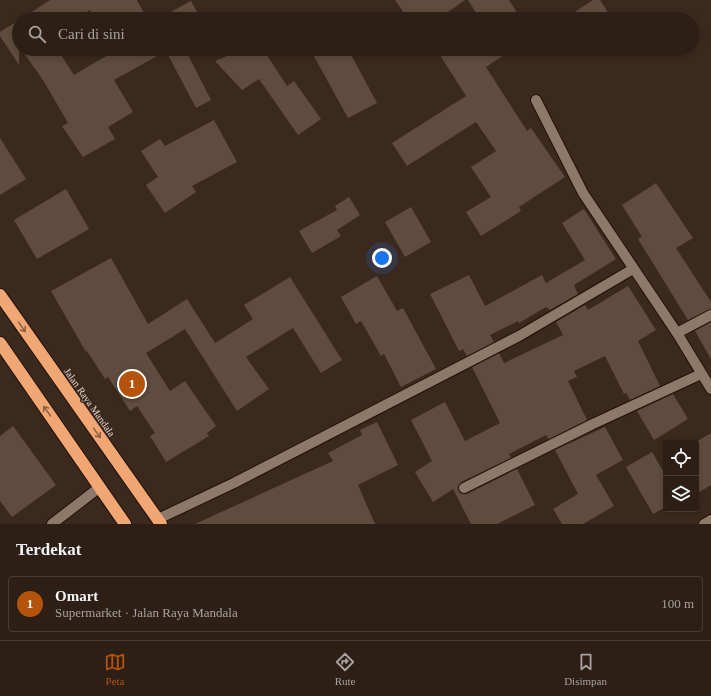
<!DOCTYPE html>
<html lang="id">
<head>
<meta charset="utf-8">
<style>
	body { margin:0; font-family:Georgia,serif; background:#392c23; color:#f1f3f6 }
	.controls { position:absolute; right:12px; bottom:12px; display:grid; overflow:hidden; border-radius:4px; box-shadow:0 2px 6px #0003 }
	.controls button { width:36px; height:36px; display:grid; place-items:center; padding:0; border:0; border-bottom:1px solid #483d35; background:#2d1f16; color:#f1f3f6; font:20px sans-serif }
	.you { position:absolute; left:382px; top:258px; width:14px; height:14px; margin:-10px; border:3px solid #fff; border-radius:50%; background:#1a73e8; box-shadow:0 0 0 6px #1a73e833 }
	.badge { display:grid; place-items:center; width:26px; height:26px; border-radius:50%; background:#b45309; color:#fff; font-size:13px; font-weight:700 }
	.pin { position:absolute; translate:-50% -50%; border:2px solid #fff; box-shadow:0 1px 4px #0006 }
	.list { margin:0; padding:0; list-style:none }
	h2 { display:flex; justify-content:space-between; align-items:center; height:52px; margin:0; padding:0 16px; font-size:17px }
	h2 small { font-size:13px; font-weight:400; color:#a7a2a1 }
	.list li { display:grid; grid-template-columns:26px 1fr auto; gap:12px; align-items:center; box-sizing:border-box; height:56px; margin:0 8px 8px; padding:0 8px; border:1px solid #483d35; border-radius:4px }
	.list b { display:block; font-size:15px; white-space:nowrap }
	.list p { margin:0; font-size:13px; white-space:nowrap; color:#a7a2a1 }
	.list em { font-size:13px; font-style:normal; color:#a7a2a1 }
	.icon { flex:none; width:22px; height:22px; fill:none; stroke:currentColor; stroke-width:2; stroke-linecap:round; stroke-linejoin:round }
	.map { position:relative; flex:none; width:711px; height:524px; overflow:hidden }
	.search { position:absolute; background:#2d1f16; box-shadow:0 2px 6px #0003; left:12px; right:12px; top:12px; height:44px; display:flex; align-items:center; gap:10px; box-sizing:border-box; padding:0 14px; border-radius:22px; color:#a7a2a1; font-size:15px }
	.sheet { height:116px; background:#2d1f16 }
	nav { display:flex; justify-content:space-around; align-items:center; box-sizing:border-box; height:56px; border-top:1px solid #483d35; background:#2d1f16; font-size:11px; color:#a7a2a1 }
	nav a { display:grid; justify-items:center; gap:2px }
	nav .on { color:#b45309 }
	.map>svg:first-child { display:block }
	.building { fill:#604c3e }
	.lines { fill:none; stroke-linecap:round; stroke-linejoin:round }
	.street-casing { stroke:#221106; stroke-width:12 }
	.highway-casing { stroke:#221106; stroke-width:14 }
	.street { stroke:#8e7869; stroke-width:10 }
	.highway { stroke:#f1a773; stroke-width:12 }
	.oneway { stroke:#8d6244 }
	.labels { text-anchor:middle; stroke-width:3; stroke-linejoin:round; paint-order:stroke }
	.street-label { font-size:10px; fill:#e4d8d0; stroke:#3c291d }
</style>
</head>
<body>
<div class="map">
<svg width="711" height="524" viewBox="0 0 711 524">
	<rect width="100%" height="100%" fill="#3c291d"/>
	<g class="building">
		<path d="M 50,0 L 137,0 L 147,19 L 94,19 L 90,10 L 76,19 L 21,19 Z"/>
		<path d="M 395,0 L 465,0 L 438,19 L 408,19 Z"/>
		<path d="M 468,0 L 509,0 L 521,19 L 480,19 Z"/>
		<path d="M 593,0 L 600,0 L 612,19 L 564,19 Z"/>
		<path d="M 191,1 L 201,19 L 158,19 Z"/>
		<path d="M 19,20 L 19,65 L 0,36 L 0,32 Z"/>
		<path d="M 21,49 L 57,49 L 74,75 L 118,49 L 185,49 L 211,100 L 196,108 L 166,51 L 114,80 L 133,112 L 108,127 L 115,139 L 83,157 L 62,126 L 68,123 L 43,80 Z"/>
		<path d="M 243,49 L 263,49 L 287,86 L 294,81 L 321,119 L 298,135 L 259,79 L 242,90 L 215,61 Z"/>
		<path d="M 310,49 L 348,49 L 377,103 L 348,118 Z"/>
		<path d="M 436,49 L 513,49 L 486,67 L 527,131 L 531,128 L 565,177 L 519,207 L 521,211 L 481,236 L 466,212 L 491,197 L 471,167 L 496,151 L 476,122 L 407,166 L 392,143 L 466,96 Z"/>
		<path d="M 214,120 L 237,162 L 192,186 L 196,192 L 165,213 L 146,185 L 158,177 L 141,151 L 160,139 L 165,146 Z"/>
		<path d="M 0,138 L 26,179 L 0,195 Z"/>
		<path d="M 656,183 L 693,238 L 676,248 L 711,302 L 711,309 L 688,320 L 638,239 L 642,237 L 622,205 Z"/>
		<path d="M 66,189 L 89,229 L 37,259 L 14,220 Z"/>
		<path d="M 349,197 L 360,215 L 337,230 L 341,236 L 312,253 L 299,231 L 337,210 L 335,206 Z"/>
		<path d="M 411,207 L 431,242 L 405,257 L 385,222 Z"/>
		<path d="M 584,209 L 616,259 L 574,285 L 578,294 L 550,310 L 546,307 L 519,323 L 518,321 L 490,335 L 494,342 L 467,356 L 463,349 L 459,351 L 430,294 L 469,275 L 485,306 L 542,275 L 546,283 L 585,260 L 562,223 Z"/>
		<path d="M 111,258 L 148,324 L 187,299 L 215,343 L 253,319 L 244,305 L 290,277 L 342,360 L 321,373 L 293,328 L 246,357 L 269,389 L 237,411 L 185,329 L 146,353 L 170,391 L 185,381 L 216,426 L 207,433 L 209,436 L 166,462 L 150,436 L 155,433 L 137,406 L 130,411 L 108,377 L 105,379 L 87,351 L 86,352 L 51,291 Z"/>
		<path d="M 377,276 L 397,311 L 403,308 L 436,369 L 401,387 L 384,354 L 381,356 L 361,321 L 356,324 L 341,297 Z"/>
		<path d="M 628,286 L 656,330 L 638,341 L 660,386 L 630,400 L 626,393 L 624,394 L 605,356 L 574,371 L 577,377 L 568,381 L 587,420 L 549,439 L 546,435 L 509,454 L 511,458 L 461,482 L 458,487 L 460,493 L 467,494 L 517,469 L 535,505 L 497,524 L 471,524 L 453,489 L 433,502 L 415,472 L 432,461 L 411,420 L 445,402 L 465,441 L 500,423 L 472,367 L 499,353 L 504,363 L 563,335 L 556,322 L 585,305 L 588,310 Z"/>
		<path d="M 711,322 L 711,359 L 695,331 Z"/>
		<path d="M 673,394 L 688,419 L 654,440 L 637,411 Z"/>
		<path d="M 377,422 L 398,465 L 358,485 L 375,524 L 195,524 L 333,461 L 328,453 L 362,435 L 360,430 Z"/>
		<path d="M 13,426 L 56,485 L 12,517 L 0,501 L 0,436 Z"/>
		<path d="M 605,427 L 623,460 L 596,475 L 614,506 L 583,524 L 562,524 L 553,509 L 578,494 L 555,450 Z"/>
		<path d="M 711,433 L 711,485 L 696,494 L 696,442 Z"/>
		<path d="M 652,452 L 666,476 L 666,507 L 653,514 L 626,467 Z"/>
	</g>
	<g class="lines">
		<g class="street-casing">
			<g id="street">
				<path d="M 536,100 L 583,193 L 677,333 L 711,389"/>
				<path d="M 677,333 L 711,315"/>
				<path d="M 464,488 L 593,424 L 701,374"/>
				<path d="M 158,519 L 234,483 L 519,336 L 633,269"/>
				<path d="M 52,524 L 100,487"/>
				<path d="M 704,524 L 711,520"/>
			</g>
		</g>
		<g class="highway-casing">
			<g id="highway">
				<path d="M 0,295 L 161,524"/>
				<path d="M 0,343 L 125,524"/>
			</g>
		</g>
		<use href="#street" class="street"/>
		<use href="#highway" class="highway"/>
	</g>
	<defs><path id="oneway-shaft" d="M-6 0H5M1.5-3L5.5 0L1.5 3" fill="none" stroke-width="1.6" stroke-linecap="round" stroke-linejoin="round"/></defs>
	<g class="oneway">
		<use href="#oneway-shaft" transform="translate(22 327) rotate(55)"/>
		<use href="#oneway-shaft" transform="translate(47 411) rotate(-125)"/>
		<use href="#oneway-shaft" transform="translate(97 433) rotate(55)"/>
	</g>
	<g class="labels">
		<g class="street-label">
			<text transform="translate(90 402) rotate(55)" y="4">Jalan Raya Mandala</text>
		</g>
	</g>
</svg>
<div class="controls">
<button><svg class="icon" aria-label="locate" viewBox="0 0 24 24"><circle cx="12" cy="12" r="6"/><path d="M12 2v4M12 18v4M2 12h4M18 12h4"/></svg></button>
<button><svg class="icon" aria-label="layers" viewBox="0 0 24 24"><path d="M12 4l9 5-9 5-9-5zM3 14l9 5 9-5"/></svg></button>
</div>
<div class="you"></div>
<div class="pin badge" style="left:132px;top:384px">1</div>
<div class="search"><svg class="icon" aria-label="search" viewBox="0 0 24 24"><circle cx="10" cy="10" r="6"/><path d="M15 15l6 6"/></svg>Cari di sini</div>
</div>
<section class="sheet">
<h2>Terdekat<small></small></h2>
<ul class="list">
<li><span class="badge">1</span><div><b>Omart</b><p>Supermarket · Jalan Raya Mandala</p></div><em>100 m</em></li>
</ul>
</section>
<nav>
<a class="on"><svg class="icon" aria-label="map" viewBox="0 0 24 24"><path d="M3 6l6-2 6 2 6-2v14l-6 2-6-2-6 2zM9 4v14M15 6v14"/></svg>Peta</a>
<a><svg class="icon" aria-label="directions" viewBox="0 0 24 24"><path d="M12 3l9 9-9 9-9-9zM9 14v-3h6M13 9l2 2-2 2"/></svg>Rute</a>
<a><svg class="icon" aria-label="saved" viewBox="0 0 24 24"><path d="M7 4h10v16l-5-4-5 4z"/></svg>Disimpan</a>
</nav>
</body>
</html>
